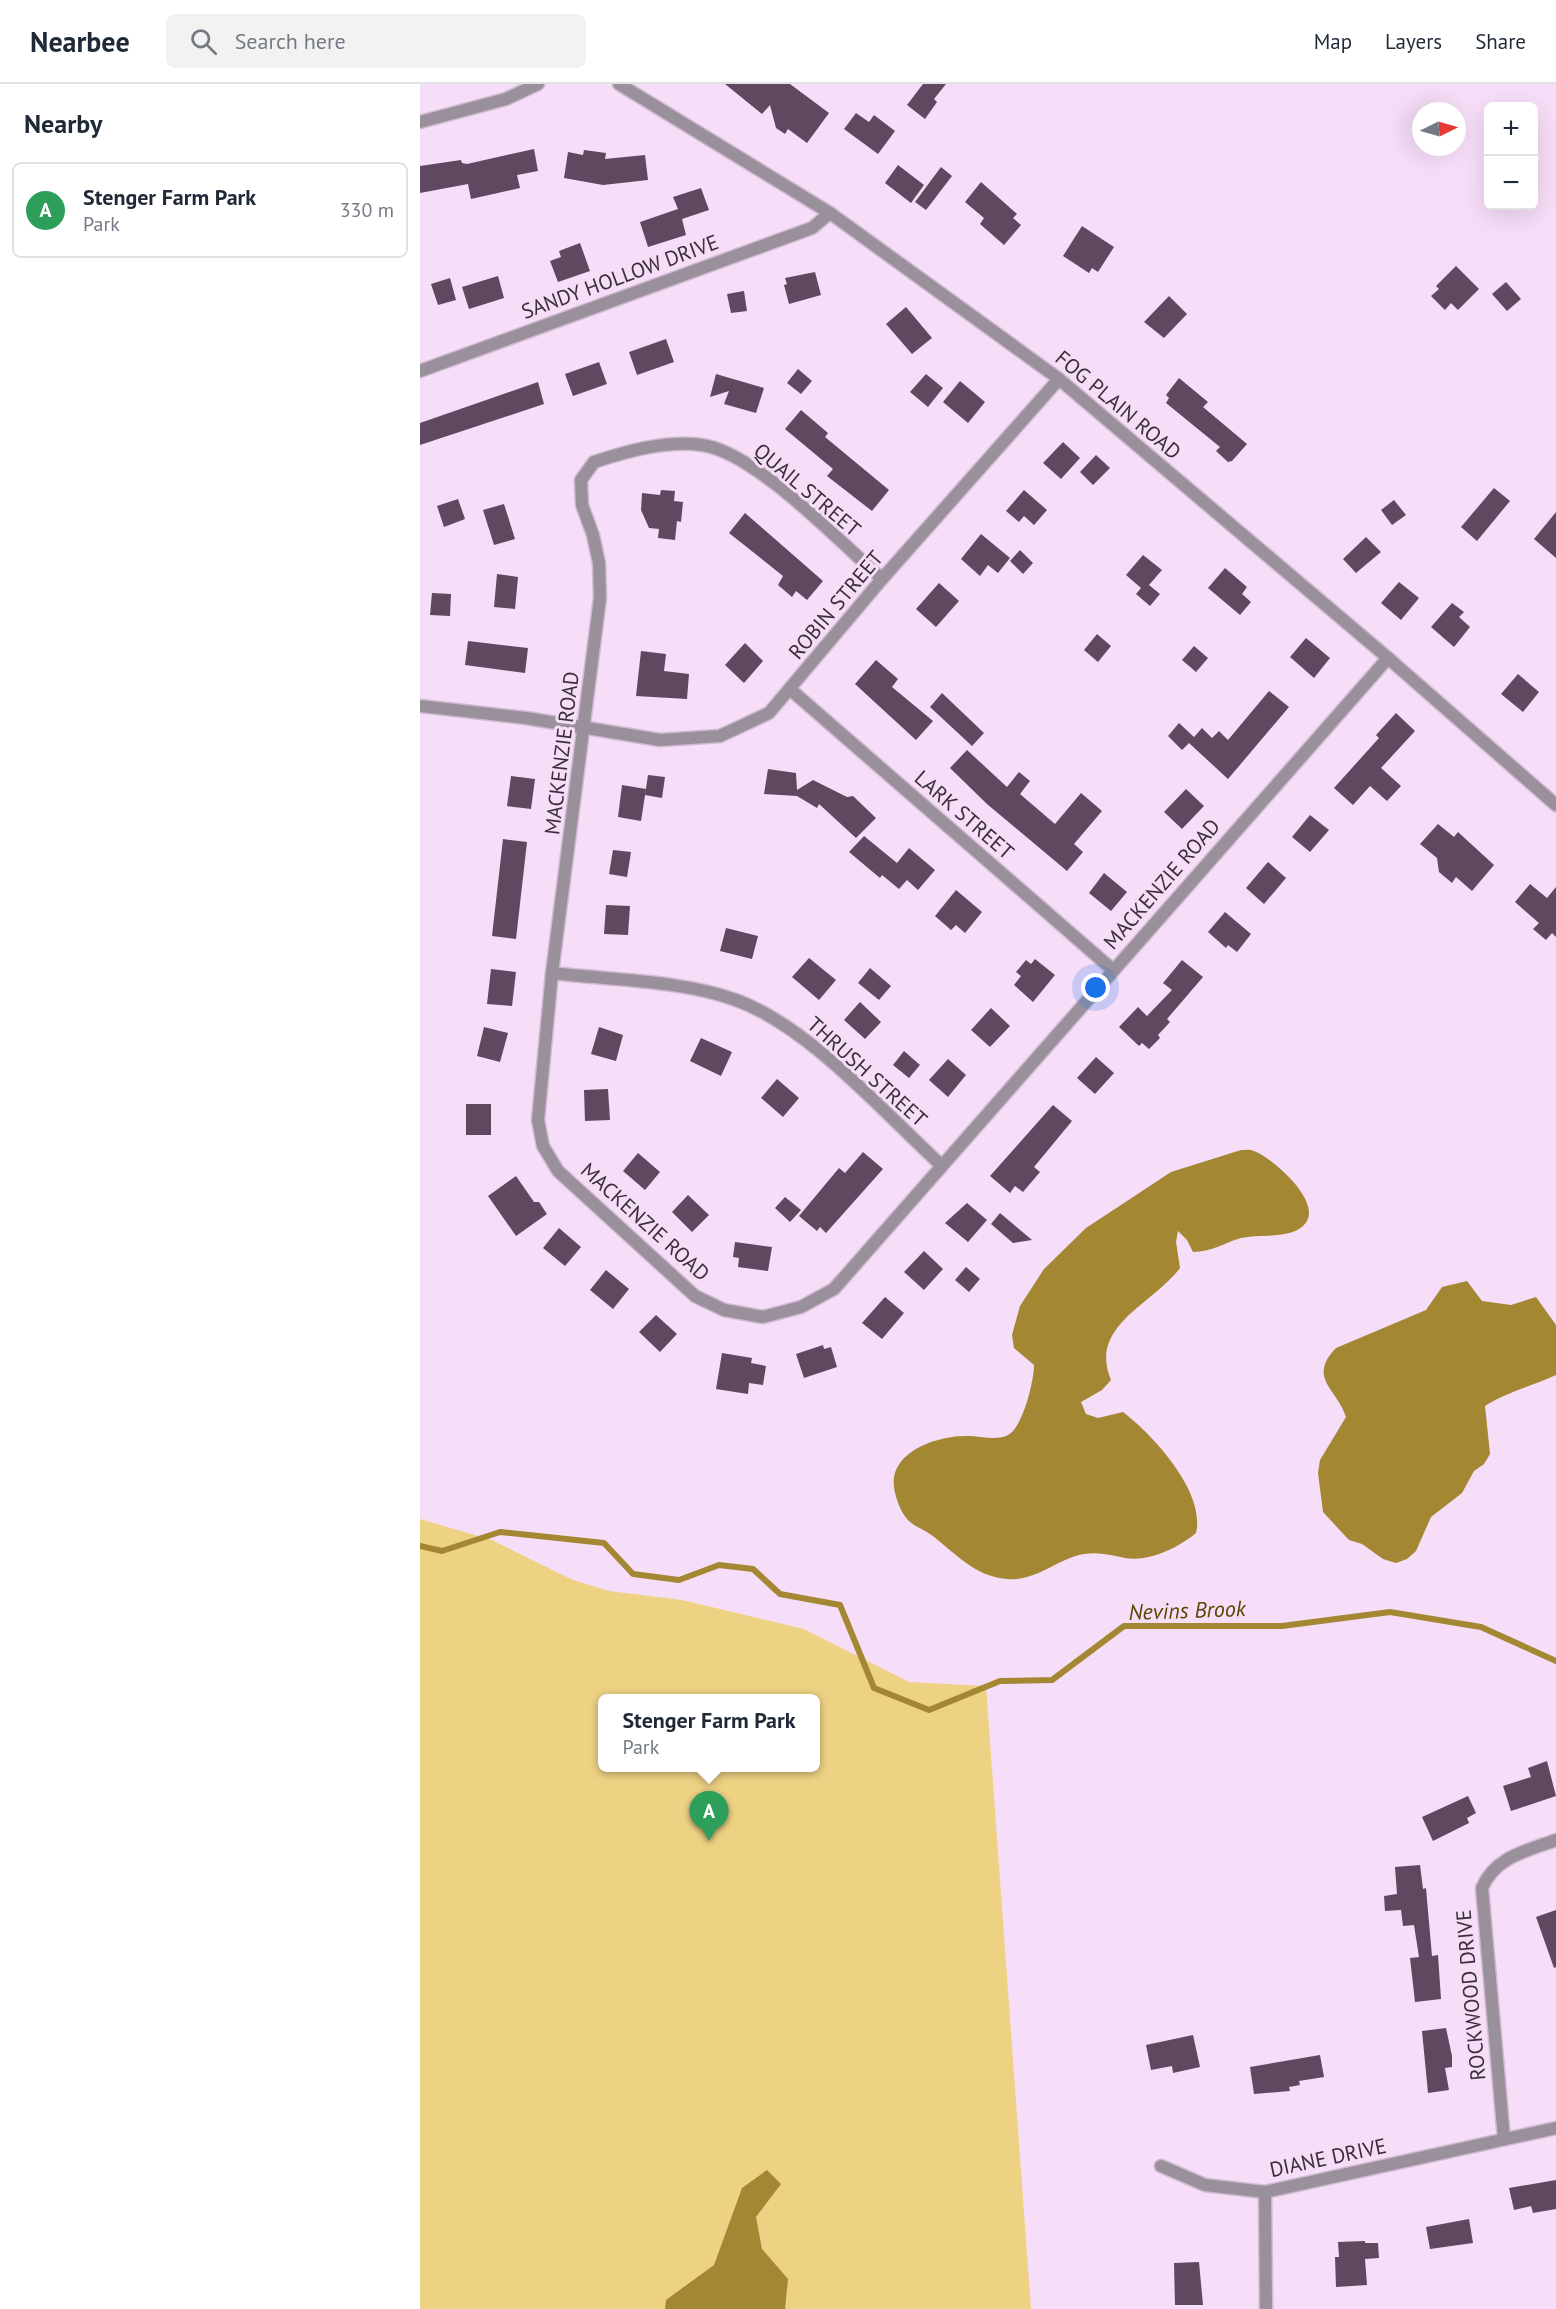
<!DOCTYPE html>
<html lang="en">
<head>
<meta charset="utf-8">
<style>
	body { margin:0; font-family:"PT Sans",sans-serif; background:#f2f2f3; color:#1f2937 }
	.controls { position:absolute; right:18px; top:18px; display:grid; overflow:hidden; border-radius:9px; box-shadow:0 6px 24px #0002 }
	.controls button { width:54px; height:54px; display:grid; place-items:center; padding:0; border:0; border-bottom:2px solid #e0e1e3; background:#fff; color:#1f2937; font:30px sans-serif }
	.compass { position:absolute; left:992px; top:18px; width:54px; height:54px; border-radius:50%; background:#fff; box-shadow:0 6px 24px #0002; rotate:85deg }
	.you { position:absolute; left:676px; top:904px; width:21px; height:21px; margin:-15px; border:4px solid #fff; border-radius:50%; background:#1a73e8; box-shadow:0 0 0 9px #1a73e833 }
	.badge { display:grid; place-items:center; width:39px; height:39px; border-radius:50%; background:#111827; color:#fff; font-size:20px; font-weight:700 }
	.pin { position:absolute; translate:-50% -50px; filter:drop-shadow(0 2px 3px #0008) }
	.pin::after { content:''; position:absolute; top:32px; width:21px; height:18px; background:inherit; clip-path:polygon(0 0,100% 0,50% 100%) }
	.popup { position:absolute; left:178px; top:1610px; width:222px; height:78px; box-sizing:border-box; display:grid; place-content:center; border-radius:9px; background:#fff; filter:drop-shadow(0 2px 4px #0005); font-size:20px; white-space:nowrap; color:#747a83 }
	.popup b { font-size:22px; color:#1f2937 }
	.popup::after { content:''; position:absolute; left:50%; top:100%; margin-left:-12px; border:12px solid transparent; border-top-color:#fff }
	.list { margin:0; padding:0; list-style:none }
	h2 { display:flex; justify-content:space-between; align-items:center; height:78px; margin:0; padding:0 24px; font-size:26px }
	h2 small { font-size:20px; font-weight:400; color:#747a83 }
	.list li { display:grid; grid-template-columns:39px 1fr auto; gap:18px; align-items:center; box-sizing:border-box; height:96px; margin:0 12px 12px; padding:0 12px; border:2px solid #e0e1e3; border-radius:9px }
	.list b { display:block; font-size:22px; white-space:nowrap }
	.list p { margin:0; font-size:20px; white-space:nowrap; color:#747a83 }
	.list em { font-size:20px; font-style:normal; color:#747a83 }
	.icon { flex:none; width:33px; height:33px; fill:none; stroke:currentColor; stroke-width:2; stroke-linecap:round; stroke-linejoin:round }
	.map { position:relative; flex:none; width:1136px; height:2225px; overflow:hidden }
	header { display:flex; align-items:center; gap:36px; box-sizing:border-box; height:84px; padding:0 30px; background:#fff; border-bottom:2px solid #e0e1e3 }
	header strong { font-size:28px }
	nav { display:flex; gap:33px; margin-inline-start:auto; font-size:21px }
	.search { width:420px; height:54px; background:#f2f2f3; display:flex; align-items:center; gap:15px; box-sizing:border-box; padding:0 21px; border-radius:9px; color:#747a83; font-size:22px }
	main { display:flex }
	aside { flex:1; background:#fff }
	.map>svg:first-child { display:block }
	.green { fill:#eed284; fill-rule:evenodd }
	.water { fill:#a38732 }
	.lines { fill:none; stroke-linecap:round; stroke-linejoin:round }
	.stream { stroke:#a38732; stroke-width:6 }
	.building { fill:#5e4960 }
	.minor-casing { stroke:#d0bad2; stroke-width:15 }
	.tertiary-casing { stroke:#d0bad2; stroke-width:15 }
	.minor { stroke:#9a909b; stroke-width:12 }
	.tertiary { stroke:#9a909b; stroke-width:12 }
	.labels { text-anchor:middle; stroke-width:6; stroke-linejoin:round; paint-order:stroke }
	.street-label { font-size:21px; fill:#39303a; stroke:#f6ddf8 }
	.water-label { font-size:22px; font-style:italic; fill:#594500; stroke:#f6ddf8 }
</style>
</head>
<body>
<header>
<strong>Nearbee</strong>
<div class="search"><svg class="icon" aria-label="search" viewBox="0 0 24 24"><circle cx="10" cy="10" r="6"/><path d="M15 15l6 6"/></svg>Search here</div>
<nav><a>Map</a><a>Layers</a><a>Share</a></nav>
</header>
<main>
<aside>
<h2>Nearby<small></small></h2>
<ul class="list">
<li><span class="badge" style="background:#2e9e5b">A</span><div><b>Stenger Farm Park</b><p>Park</p></div><em>330 m</em></li>
</ul>
</aside>
<div class="map">
<svg width="1136" height="2225" viewBox="0 0 1136 2225">
	<rect width="100%" height="100%" fill="#f6ddf8"/>
	<path class="green" d="M 0,1435 L 72,1456 L 153,1496 L 189,1507 L 262,1516 L 384,1545 L 489,1598 L 566,1602 L 611,2225 L 0,2225 ZM 182,1614 L 395,1614 L 395,1684 L 182,1684 Z"/>
	<g class="water">
		<path d="M 821,1066 C 825,1066 830,1065 834,1067 C 853,1074 907,1121 883,1142 C 869,1155 839,1150 821,1154 C 804,1159 791,1168 773,1168 L 767,1156 L 758,1147 L 756,1158 L 760,1184 C 733,1220 668,1242 691,1296 L 682,1306 L 661,1318 L 666,1330 L 678,1334 L 703,1328 C 733,1351 786,1408 776,1449 C 758,1464 729,1478 705,1474 C 691,1471 679,1468 664,1470 C 638,1474 616,1498 587,1495 C 553,1492 536,1469 510,1450 C 503,1445 493,1442 487,1435 C 479,1426 472,1405 474,1393 C 479,1364 522,1351 548,1352 C 560,1352 577,1357 588,1351 C 603,1343 614,1297 614,1281 L 594,1264 L 592,1251 L 600,1222 L 624,1185 L 666,1144 L 751,1088 Z"/>
		<path d="M 1047,1197 L 1062,1217 L 1091,1221 L 1116,1213 L 1136,1241 L 1136,1291 C 1112,1302 1087,1308 1065,1322 L 1070,1370 L 1064,1380 L 1054,1387 L 1042,1409 L 1011,1433 L 996,1467 L 987,1475 L 976,1479 L 963,1475 L 942,1460 L 929,1456 L 903,1428 L 898,1389 L 900,1376 L 926,1333 C 917,1305 887,1294 916,1264 L 1006,1226 L 1022,1203 Z"/>
		<path d="M 347,2086 L 361,2100 L 336,2133 L 342,2165 L 368,2195 L 365,2225 L 245,2225 L 246,2216 L 294,2181 L 322,2104 Z"/>
	</g>
	<g class="lines">
		<path class="stream" d="M 0,1462 L 22,1467 L 80,1448 L 184,1459 L 213,1490 L 259,1496 L 299,1481 L 333,1485 L 360,1510 L 420,1521 L 454,1604 L 509,1626 L 580,1597 L 632,1596 L 704,1542 L 862,1542 L 970,1528 L 1061,1543 L 1136,1577"/>
	</g>
	<g class="building">
		<path d="M 305,0 L 370,0 L 409,29 L 387,59 L 368,45 L 365,50 L 356,44 L 350,21 L 342,30 Z"/>
		<path d="M 503,0 L 526,0 L 514,15 L 517,18 L 505,35 L 487,21 Z"/>
		<path d="M 436,29 L 449,38 L 454,31 L 475,47 L 458,70 L 424,45 Z"/>
		<path d="M 114,65 L 118,87 L 97,91 L 100,104 L 51,115 L 48,100 L 0,109 L 0,82 L 41,76 L 42,79 L 47,80 Z"/>
		<path d="M 164,66 L 186,69 L 185,75 L 225,71 L 228,96 L 183,101 L 144,94 L 148,68 L 163,71 Z"/>
		<path d="M 478,81 L 504,101 L 491,119 L 465,99 Z"/>
		<path d="M 521,83 L 532,92 L 506,126 L 495,118 Z"/>
		<path d="M 561,98 L 597,130 L 593,134 L 601,141 L 584,161 L 560,140 L 564,134 L 545,118 Z"/>
		<path d="M 281,104 L 289,126 L 262,135 L 266,151 L 228,163 L 220,138 L 258,125 L 253,113 Z"/>
		<path d="M 662,142 L 694,163 L 678,188 L 672,184 L 669,189 L 643,172 Z"/>
		<path d="M 160,159 L 170,187 L 138,198 L 130,177 L 141,173 L 139,167 Z"/>
		<path d="M 1036,182 L 1059,205 L 1038,226 L 1031,219 L 1025,226 L 1011,212 L 1019,205 L 1016,202 Z"/>
		<path d="M 395,188 L 401,211 L 369,220 L 364,201 L 367,200 L 365,194 Z"/>
		<path d="M 78,192 L 84,214 L 49,225 L 42,203 Z"/>
		<path d="M 30,194 L 36,216 L 18,221 L 11,200 Z"/>
		<path d="M 1086,198 L 1101,215 L 1087,227 L 1072,210 Z"/>
		<path d="M 324,207 L 327,227 L 311,229 L 307,210 Z"/>
		<path d="M 749,212 L 767,230 L 744,254 L 724,238 Z"/>
		<path d="M 486,223 L 512,254 L 492,270 L 466,240 Z"/>
		<path d="M 246,255 L 254,278 L 217,291 L 209,268 Z"/>
		<path d="M 179,278 L 187,300 L 153,312 L 145,290 Z"/>
		<path d="M 378,285 L 392,297 L 381,310 L 367,299 Z"/>
		<path d="M 296,290 L 344,304 L 336,329 L 304,320 L 309,307 L 290,313 Z"/>
		<path d="M 506,290 L 523,304 L 508,323 L 490,308 Z"/>
		<path d="M 759,294 L 788,318 L 783,323 L 827,360 L 812,377 L 808,378 L 796,367 L 800,363 L 746,319 L 749,314 L 746,311 Z"/>
		<path d="M 540,297 L 565,318 L 548,339 L 523,318 Z"/>
		<path d="M 118,298 L 124,320 L 0,361 L 0,339 Z"/>
		<path d="M 381,326 L 408,349 L 405,353 L 469,406 L 452,427 L 407,392 L 413,385 L 365,345 Z"/>
		<path d="M 643,358 L 660,374 L 641,395 L 623,379 Z"/>
		<path d="M 676,371 L 690,384 L 673,401 L 660,388 Z"/>
		<path d="M 1074,404 L 1090,417 L 1057,457 L 1041,443 Z"/>
		<path d="M 241,406 L 255,407 L 254,417 L 263,418 L 261,438 L 257,437 L 255,456 L 238,454 L 239,445 L 229,444 L 221,426 L 222,409 L 240,411 Z"/>
		<path d="M 604,406 L 627,426 L 614,441 L 604,432 L 599,438 L 586,427 Z"/>
		<path d="M 38,415 L 45,435 L 24,443 L 17,422 Z"/>
		<path d="M 974,416 L 986,431 L 972,441 L 961,426 Z"/>
		<path d="M 84,420 L 95,455 L 74,461 L 63,426 Z"/>
		<path d="M 1136,428 L 1136,474 L 1114,455 Z"/>
		<path d="M 325,429 L 403,497 L 387,516 L 376,507 L 372,513 L 358,501 L 363,492 L 309,449 Z"/>
		<path d="M 561,450 L 590,474 L 578,489 L 568,481 L 560,492 L 541,475 Z"/>
		<path d="M 946,453 L 961,468 L 936,489 L 923,475 Z"/>
		<path d="M 600,466 L 613,479 L 603,490 L 590,477 Z"/>
		<path d="M 723,471 L 742,486 L 729,501 L 740,510 L 730,522 L 716,510 L 721,504 L 706,491 Z"/>
		<path d="M 805,484 L 827,503 L 822,510 L 831,518 L 820,531 L 788,504 Z"/>
		<path d="M 77,490 L 98,493 L 95,525 L 74,523 Z"/>
		<path d="M 979,498 L 999,514 L 981,536 L 961,519 Z"/>
		<path d="M 519,499 L 539,517 L 516,543 L 496,525 Z"/>
		<path d="M 12,509 L 31,510 L 30,532 L 10,531 Z"/>
		<path d="M 1032,519 L 1044,528 L 1039,533 L 1050,543 L 1034,563 L 1011,543 Z"/>
		<path d="M 677,550 L 691,562 L 678,578 L 664,566 Z"/>
		<path d="M 886,554 L 910,574 L 894,594 L 870,573 Z"/>
		<path d="M 48,557 L 108,564 L 105,589 L 45,581 Z"/>
		<path d="M 325,559 L 343,577 L 324,599 L 305,581 Z"/>
		<path d="M 774,562 L 788,574 L 776,588 L 762,576 Z"/>
		<path d="M 221,567 L 246,570 L 244,587 L 269,590 L 267,615 L 216,612 Z"/>
		<path d="M 456,576 L 478,595 L 472,603 L 513,637 L 496,656 L 435,600 Z"/>
		<path d="M 1098,590 L 1119,608 L 1103,628 L 1081,610 Z"/>
		<path d="M 849,607 L 869,623 L 808,695 L 769,659 L 762,666 L 748,652 L 759,639 L 774,653 L 782,644 L 792,654 L 799,647 L 808,656 Z"/>
		<path d="M 522,609 L 564,649 L 552,662 L 510,623 Z"/>
		<path d="M 976,629 L 995,647 L 961,684 L 981,702 L 967,717 L 950,702 L 933,721 L 914,704 L 959,654 L 956,651 Z"/>
		<path d="M 547,666 L 587,703 L 599,688 L 610,697 L 600,710 L 635,740 L 661,709 L 682,727 L 654,760 L 663,768 L 647,787 L 567,720 L 530,684 Z"/>
		<path d="M 348,685 L 376,689 L 377,706 L 393,696 L 427,713 L 433,712 L 456,734 L 436,754 L 399,720 L 397,724 L 377,712 L 344,710 Z"/>
		<path d="M 228,691 L 245,693 L 242,714 L 225,711 Z"/>
		<path d="M 91,692 L 115,695 L 111,725 L 87,722 Z"/>
		<path d="M 202,701 L 226,705 L 221,737 L 198,733 Z"/>
		<path d="M 766,705 L 784,722 L 762,745 L 744,728 Z"/>
		<path d="M 890,731 L 909,746 L 890,768 L 872,753 Z"/>
		<path d="M 1018,740 L 1034,753 L 1038,748 L 1074,781 L 1052,807 L 1036,793 L 1032,799 L 1019,788 L 1017,774 L 1000,760 Z"/>
		<path d="M 444,752 L 477,779 L 489,764 L 515,786 L 498,806 L 487,796 L 479,805 L 462,791 L 460,794 L 429,768 Z"/>
		<path d="M 83,755 L 107,758 L 96,855 L 72,852 Z"/>
		<path d="M 193,766 L 211,768 L 207,793 L 189,790 Z"/>
		<path d="M 848,778 L 866,794 L 844,820 L 826,804 Z"/>
		<path d="M 684,789 L 707,808 L 691,827 L 669,809 Z"/>
		<path d="M 1110,800 L 1127,814 L 1136,803 L 1136,853 L 1132,849 L 1126,856 L 1113,845 L 1119,839 L 1095,818 Z"/>
		<path d="M 536,806 L 562,828 L 545,849 L 536,841 L 531,846 L 515,832 Z"/>
		<path d="M 186,821 L 210,822 L 208,851 L 184,850 Z"/>
		<path d="M 805,828 L 831,850 L 817,868 L 808,861 L 806,864 L 788,848 Z"/>
		<path d="M 306,844 L 338,852 L 332,875 L 300,867 Z"/>
		<path d="M 389,874 L 416,896 L 399,916 L 372,893 Z"/>
		<path d="M 615,875 L 635,891 L 613,918 L 594,901 L 601,892 L 596,888 L 606,876 L 611,880 Z"/>
		<path d="M 762,876 L 783,893 L 747,935 L 750,938 L 738,951 L 740,954 L 729,965 L 722,959 L 719,962 L 699,943 L 718,923 L 727,932 L 752,906 L 743,899 Z"/>
		<path d="M 450,884 L 471,902 L 459,916 L 438,899 Z"/>
		<path d="M 71,885 L 96,888 L 92,922 L 67,920 Z"/>
		<path d="M 440,918 L 461,938 L 445,955 L 424,936 Z"/>
		<path d="M 571,924 L 590,942 L 570,963 L 551,946 Z"/>
		<path d="M 64,943 L 88,949 L 80,978 L 57,972 Z"/>
		<path d="M 179,943 L 203,951 L 196,977 L 171,970 Z"/>
		<path d="M 281,954 L 312,968 L 301,992 L 270,977 Z"/>
		<path d="M 484,967 L 500,981 L 489,994 L 473,981 Z"/>
		<path d="M 676,973 L 694,989 L 675,1010 L 657,994 Z"/>
		<path d="M 528,975 L 546,991 L 528,1013 L 509,996 Z"/>
		<path d="M 357,995 L 379,1014 L 363,1033 L 341,1014 Z"/>
		<path d="M 188,1005 L 190,1036 L 165,1037 L 164,1006 Z"/>
		<rect x="46" y="1020" width="25" height="31"/>
		<path d="M 633,1021 L 652,1037 L 614,1083 L 620,1088 L 603,1108 L 595,1102 L 590,1109 L 570,1092 Z"/>
		<path d="M 443,1068 L 463,1085 L 406,1149 L 400,1143 L 397,1147 L 379,1132 L 419,1084 L 425,1089 Z"/>
		<path d="M 218,1069 L 240,1088 L 225,1106 L 203,1087 Z"/>
		<path d="M 96,1092 L 114,1118 L 119,1118 L 127,1130 L 96,1152 L 68,1112 Z"/>
		<path d="M 268,1111 L 289,1131 L 272,1148 L 252,1128 Z"/>
		<path d="M 365,1113 L 381,1126 L 370,1138 L 355,1124 Z"/>
		<path d="M 547,1119 L 567,1136 L 548,1158 L 525,1139 Z"/>
		<path d="M 580,1129 L 612,1156 L 593,1159 L 571,1140 Z"/>
		<path d="M 139,1144 L 161,1163 L 145,1182 L 123,1164 Z"/>
		<path d="M 315,1158 L 352,1163 L 348,1187 L 318,1183 L 319,1174 L 313,1173 Z"/>
		<path d="M 504,1167 L 523,1185 L 504,1206 L 484,1188 Z"/>
		<path d="M 546,1183 L 560,1195 L 549,1208 L 535,1196 Z"/>
		<path d="M 186,1186 L 209,1205 L 193,1225 L 170,1206 Z"/>
		<path d="M 465,1213 L 484,1229 L 462,1255 L 442,1239 Z"/>
		<path d="M 236,1231 L 257,1250 L 240,1268 L 219,1248 Z"/>
		<path d="M 403,1261 L 404,1265 L 411,1263 L 417,1283 L 384,1294 L 376,1270 Z"/>
		<path d="M 302,1269 L 332,1274 L 331,1279 L 346,1282 L 343,1301 L 329,1299 L 328,1310 L 296,1305 Z"/>
		<path d="M 1127,1677 L 1136,1712 L 1091,1727 L 1083,1702 L 1111,1693 L 1108,1684 Z"/>
		<path d="M 1048,1712 L 1056,1729 L 1047,1734 L 1049,1739 L 1013,1757 L 1002,1733 Z"/>
		<path d="M 1000,1781 L 1003,1805 L 1006,1804 L 1007,1816 L 1012,1872 L 1018,1871 L 1021,1915 L 995,1918 L 990,1874 L 999,1873 L 994,1841 L 983,1842 L 981,1826 L 965,1827 L 964,1812 L 977,1810 L 975,1783 Z"/>
		<path d="M 1136,1826 L 1136,1883 L 1134,1884 L 1116,1833 Z"/>
		<path d="M 1026,1944 L 1032,1972 L 1032,1983 L 1025,1984 L 1029,2006 L 1008,2009 L 1002,1947 Z"/>
		<path d="M 773,1951 L 780,1983 L 753,1989 L 752,1982 L 731,1986 L 726,1961 Z"/>
		<path d="M 900,1971 L 904,1993 L 879,1997 L 880,2001 L 869,2003 L 870,2007 L 834,2010 L 830,1983 Z"/>
		<path d="M 1136,2096 L 1136,2125 L 1113,2129 L 1111,2122 L 1094,2126 L 1089,2104 Z"/>
		<path d="M 1049,2135 L 1053,2159 L 1010,2165 L 1006,2143 Z"/>
		<path d="M 945,2157 L 945,2159 L 958,2159 L 959,2174 L 945,2175 L 947,2201 L 916,2203 L 915,2173 L 919,2173 L 918,2158 Z"/>
		<path d="M 779,2178 L 783,2221 L 755,2221 L 754,2179 Z"/>
	</g>
	<g class="lines">
		<g class="minor-casing">
			<g id="minor">
				<path d="M 0,38 L 86,15 L 118,0"/>
				<path d="M 0,287 L 392,144 L 410,129"/>
				<path d="M 462,495 C 420,458 335,368 282,361 C 247,356 207,367 174,378 L 161,396 L 162,421 L 173,451 L 179,479 L 180,514 L 132,889 L 118,1036 L 123,1062 L 138,1087 L 275,1212 L 304,1226 L 343,1233 L 381,1223 L 414,1205 L 968,574"/>
				<path d="M 371,606 L 693,886"/>
				<path d="M 0,622 L 106,634 L 240,656 L 300,652 L 349,629 L 462,495 L 639,295"/>
				<path d="M 132,889 C 190,896 261,896 316,916 C 390,943 463,1028 521,1081"/>
				<path d="M 1084,2055 L 1062,1804 C 1075,1773 1106,1767 1136,1756"/>
				<path d="M 741,2082 L 785,2101 L 845,2108 L 1136,2044"/>
				<path d="M 845,2108 L 846,2225"/>
			</g>
		</g>
		<g class="tertiary-casing">
			<path id="tertiary" d="M 199,0 L 410,129 L 639,295 L 968,574 L 1136,721"/>
		</g>
		<use href="#minor" class="minor"/>
		<use href="#tertiary" class="tertiary"/>
	</g>
	<g class="labels">
		<g class="street-label">
			<text transform="translate(200 193) rotate(-20)" y="7">SANDY HOLLOW DRIVE</text>
			<text transform="translate(698 321) rotate(40)" y="7">FOG PLAIN ROAD</text>
			<text transform="translate(387 406) rotate(40)" y="7">QUAIL STREET</text>
			<text transform="translate(416 521) rotate(-50)" y="7">ROBIN STREET</text>
			<text transform="translate(142 669) rotate(-83)" y="7">MACKENZIE ROAD</text>
			<text transform="translate(544 731) rotate(41)" y="7">LARK STREET</text>
			<text transform="translate(742 800) rotate(-49)" y="7">MACKENZIE ROAD</text>
			<text transform="translate(447 988) rotate(42)" y="7">THRUSH STREET</text>
			<text transform="translate(225 1138) rotate(42)" y="7">MACKENZIE ROAD</text>
			<text transform="translate(1051 1911) rotate(-95)" y="7">ROCKWOOD DRIVE</text>
			<text transform="translate(908 2074) rotate(-12)" y="7">DIANE DRIVE</text>
		</g>
		<g class="water-label">
			<text transform="translate(767 1526) rotate(-2)" y="8">Nevins Brook</text>
		</g>
	</g>
</svg>
<div class="controls">
<button>+</button>
<button>−</button>
</div>
<svg class="compass" viewBox="-18 -18 36 36"><path d="M0-13l5 13h-10z" fill="#e53935"/><path d="M0 13l5-13h-10z" fill="#747a83"/></svg>
<div class="you"></div>
<div class="pin badge" style="left:289px;top:1757px;background:#2e9e5b">A</div>
<div class="popup"><b>Stenger Farm Park</b>Park</div>
</div>
</main>
</body>
</html>
